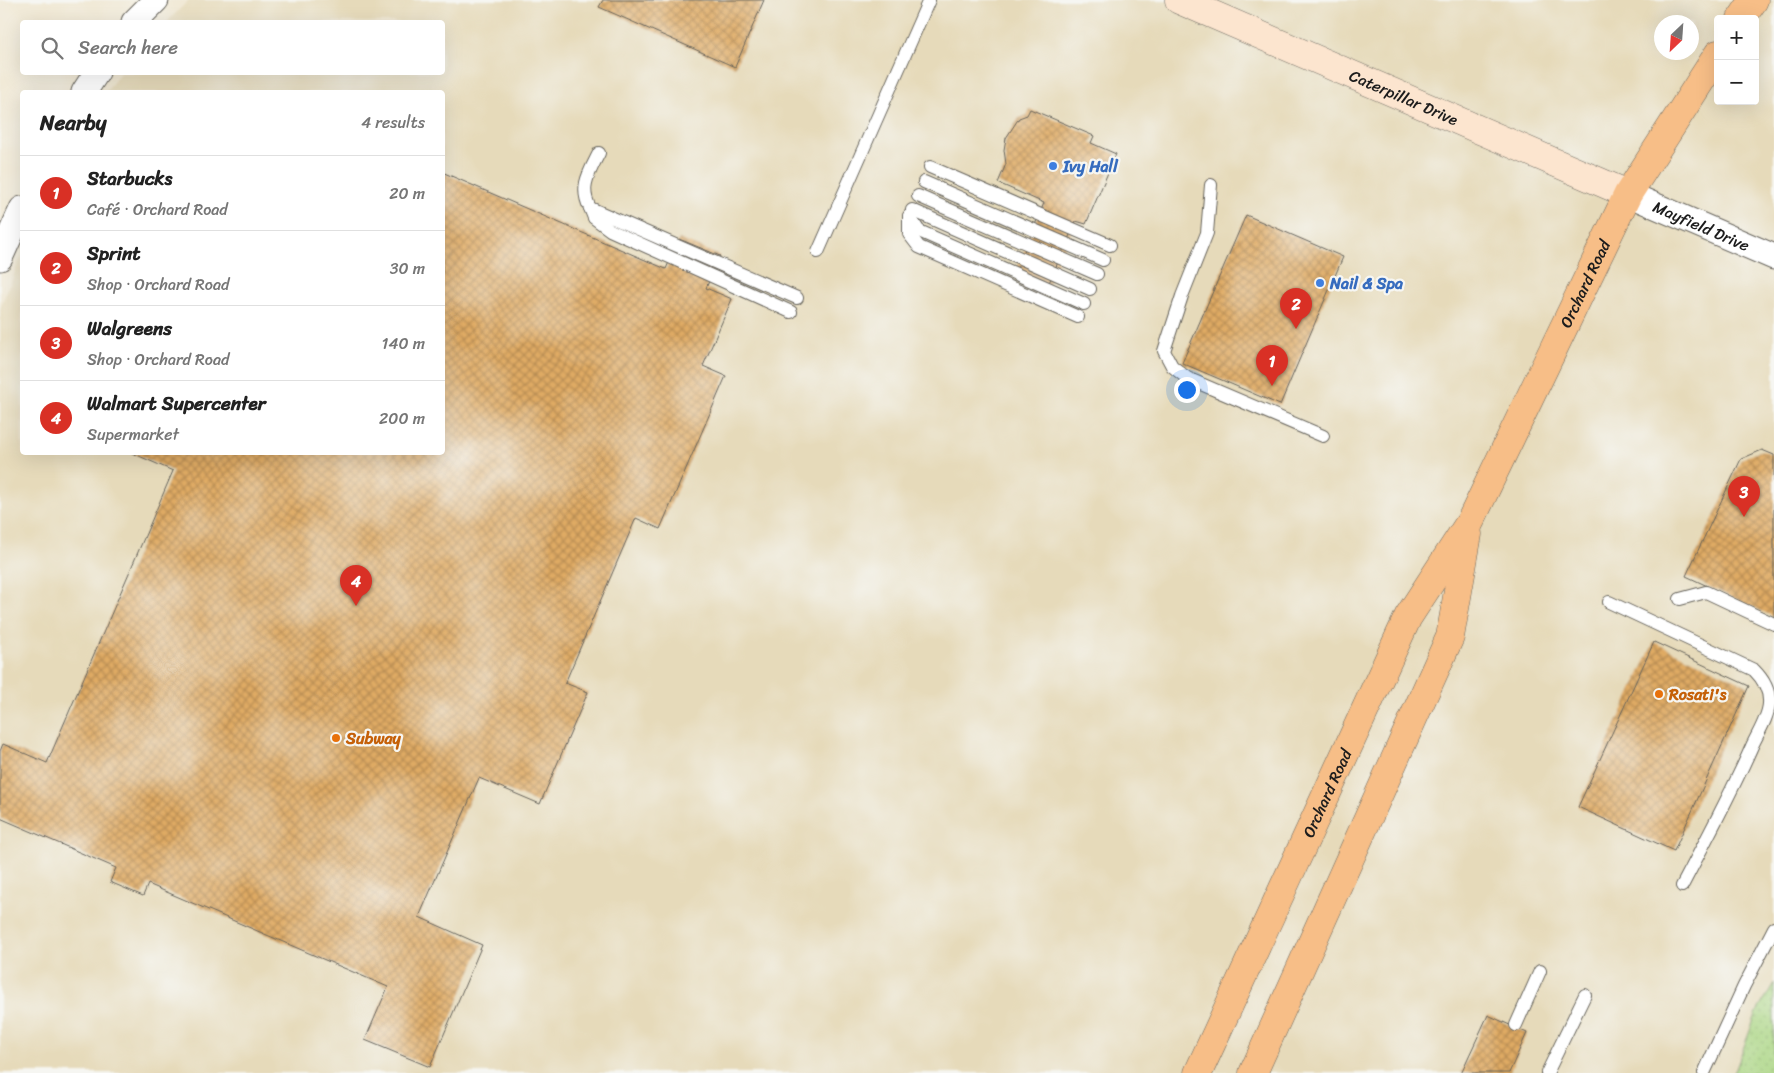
<!DOCTYPE html>
<html lang="en">
<head>
<meta charset="utf-8">
<style>
	body { margin:0; font-family:Sriracha,sans-serif; background:#f2f2f2; color:#222 }
	.controls { position:absolute; right:15px; top:15px; display:grid; overflow:hidden; border-radius:5px; box-shadow:0 5px 20px #0002 }
	.controls button { width:45px; height:45px; display:grid; place-items:center; padding:0; border:0; border-bottom:1px solid #e0e0e0; background:#fff; color:#222; font:25px sans-serif }
	.compass { position:absolute; left:1654px; top:15px; width:45px; height:45px; border-radius:50%; background:#fff; box-shadow:0 5px 20px #0002; rotate:205deg }
	.you { position:absolute; left:1186px; top:389px; width:18px; height:18px; margin:-12px; border:4px solid #fff; border-radius:50%; background:#1a73e8; box-shadow:0 0 0 8px #1a73e833 }
	.badge { display:grid; place-items:center; width:32px; height:32px; border-radius:50%; background:#d93025; color:#fff; font-size:16px; font-weight:700 }
	.pin { position:absolute; translate:-50% -41px; filter:drop-shadow(0 1px 2px #0008) }
	.pin::after { content:''; position:absolute; top:26px; width:18px; height:15px; background:inherit; clip-path:polygon(0 0,100% 0,50% 100%) }
	.list { margin:0; padding:0; list-style:none }
	h2 { display:flex; justify-content:space-between; align-items:center; height:65px; margin:0; padding:0 20px; font-size:21px }
	h2 small { font-size:16px; font-weight:400; color:#767676 }
	.list li { display:grid; grid-template-columns:32px 1fr auto; gap:15px; align-items:center; box-sizing:border-box; height:75px; padding:0 20px; border-top:1px solid #e0e0e0 }
	.list b { display:block; font-size:19px; white-space:nowrap }
	.list p { margin:0; font-size:16px; white-space:nowrap; color:#767676 }
	.list em { font-size:16px; font-style:normal; color:#767676 }
	.icon { flex:none; width:28px; height:28px; fill:none; stroke:currentColor; stroke-width:2; stroke-linecap:round; stroke-linejoin:round }
	.map { position:relative; flex:none; width:1774px; height:1073px; overflow:hidden }
	.search { position:absolute; background:#fff; box-shadow:0 5px 20px #0002; left:20px; top:20px; width:425px; height:55px; display:flex; align-items:center; gap:12px; box-sizing:border-box; padding:0 18px; border-radius:5px; color:#767676; font-size:19px }
	.panel { position:absolute; background:#fff; box-shadow:0 5px 20px #0002; left:20px; top:90px; width:425px; height:365px; border-radius:5px }
	.map>svg:first-child { display:block }
	.built { fill:#e6daba; fill-rule:evenodd }
	.park { fill:url(#park-dots); stroke:#637950 }
	.building { fill:url(#building-cross-hatch) }
	.lines { fill:none; stroke-linecap:round; stroke-linejoin:round }
	.lane-casing { stroke:#66635b; stroke-width:14 }
	.street-casing { stroke:#66635b; stroke-width:27 }
	.secondary-casing { stroke:#66635b; stroke-width:29 }
	.primary-casing { stroke:#66635b; stroke-width:29 }
	.lane { stroke:#fff; stroke-width:12 }
	.street { stroke:#fff; stroke-width:25 }
	.secondary { stroke:#fce5cf; stroke-width:28 }
	.primary { stroke:#f7be87; stroke-width:28 }
	.shop-dot { fill:#3f7fe0; stroke:#f6f6f2; stroke-width:2 }
	.food-dot { fill:#e8710a; stroke:#f6f6f2; stroke-width:2 }
	.labels { text-anchor:middle; stroke-width:4.5; stroke-linejoin:round; paint-order:stroke }
	.street-label { font-size:16px; fill:#1c1c1c; stroke:#f6f6f2 }
	.shop-label { font-size:16px; font-weight:bold; fill:#366cbe; stroke:#f6f6f2; text-anchor:start }
	.food-label { font-size:16px; font-weight:bold; fill:#c56008; stroke:#f6f6f2; text-anchor:start }
</style>
</head>
<body>
<div class="map">
<svg width="1774" height="1073" viewBox="0 0 1774 1073">
	<defs>
		<pattern id="park-dots" width="8" height="8" patternUnits="userSpaceOnUse" patternTransform="scale(1.25)"><rect width="8" height="8" fill="#aad683"/><path d="M2 2h.1M6 6h.1" fill="none" stroke="#92b771" stroke-width="1.8" stroke-linecap="round"/></pattern>
		<pattern id="building-cross-hatch" width="8" height="8" patternUnits="userSpaceOnUse" patternTransform="scale(1.25)"><rect width="8" height="8" fill="#dfaa64"/><path d="M0 0l8 8M0 8l8-8" fill="none" stroke="#b48a52"/></pattern>
	</defs>
	<rect width="100%" height="100%" fill="#f6f6f2"/>
	<filter id="ink" filterUnits="userSpaceOnUse"><feTurbulence type="fractalNoise" baseFrequency=".02" numOctaves="2"/><feDisplacementMap in="SourceGraphic" scale="10" xChannelSelector="R" yChannelSelector="G"/><feConvolveMatrix kernelMatrix="1 2 1 2 8 2 1 2 1" color-interpolation-filters="sRGB"/></filter>
	<filter id="wash" filterUnits="userSpaceOnUse"><feTurbulence type="fractalNoise" baseFrequency=".0096" numOctaves="4" result="noise"/><feDisplacementMap in="SourceGraphic" scale="20" xChannelSelector="R" yChannelSelector="G"/><feGaussianBlur stdDeviation="1.12" result="paint"/><feColorMatrix in="noise" values="0 0 0 0 0 0 0 0 0 0 0 0 0 0 0 0 0 1.4 0 .05"/><feComposite in="paint" operator="in"/></filter>
	<g filter="url(#wash)">
		<rect width="100%" height="100%" fill="#f0e7d1"/>
		<path class="built" d="M 189,0 L 1774,0 L 1774,983 L 1757,1012 L 1734,1073 L 0,1073 L 0,308 L 22,255 L 22,452 L 442,452 L 442,92 L 106,92 L 120,73 L 442,72 L 442,22 L 167,22 ZM 1718,19 L 1755,19 L 1755,101 L 1718,101 ZM 1662,22 L 1692,22 L 1692,52 L 1662,52 Z"/>
		<path class="park" d="M 1774,983 L 1774,1073 L 1734,1073 L 1757,1012 Z"/>
		<g id="blocks">
			<g class="building">
				<path d="M 603,0 L 764,0 L 735,67 L 599,7 Z"/>
				<path d="M 1030,109 L 1094,136 L 1091,143 L 1116,154 L 1086,224 L 1076,221 L 1048,285 L 1016,271 L 1044,203 L 998,183 L 1006,164 L 1004,150 L 1006,138 L 1019,118 L 1027,115 Z"/>
				<path d="M 442,172 L 666,269 L 679,239 L 720,256 L 706,288 L 732,299 L 703,366 L 726,376 L 660,529 L 636,518 L 565,683 L 588,692 L 540,804 L 479,778 L 419,917 L 482,945 L 430,1067 L 365,1040 L 388,987 L 148,884 L 143,896 L 110,882 L 116,868 L 0,818 L 0,751 L 3,744 L 47,763 L 173,471 L 130,452 L 442,452 Z"/>
				<path d="M 1246,215 L 1343,257 L 1280,405 L 1182,363 Z"/>
				<path d="M 1762,450 L 1774,455 L 1774,617 L 1686,576 L 1741,459 Z"/>
				<path d="M 1654,642 L 1749,686 L 1674,851 L 1578,807 Z"/>
				<path d="M 1488,1015 L 1527,1033 L 1509,1073 L 1461,1073 Z"/>
			</g>
		</g>
	</g>
	<g filter="url(#ink)">
		<use href="#blocks" fill-opacity="0" stroke="#66635b" stroke-width="1"/>
		<g class="lines">
			<g class="lane-casing">
				<g id="lane">
					<path d="M 599,153 C 589,173 579,187 590,208 L 797,298"/>
					<path d="M 930,167 L 1110,245"/>
					<path d="M 924,182 L 1103,260"/>
					<path d="M 1211,185 L 1207,233 L 1182,296 L 1164,351 L 1172,366 L 1187,378 L 1323,436"/>
					<path d="M 918,196 L 1097,274"/>
					<path d="M 590,208 L 594,218 L 610,230 L 791,312"/>
					<path d="M 912,210 L 1090,289"/>
					<path d="M 909,216 L 909,234 L 919,247 L 1078,317"/>
					<path d="M 909,216 L 919,231 L 1084,304"/>
					<path d="M 818,252 L 929,0"/>
					<path d="M 1680,599 L 1706,592 L 1774,624"/>
					<path d="M 1609,602 L 1754,670 C 1763,679 1770,691 1769,704 C 1768,718 1758,733 1752,746 C 1731,794 1706,840 1682,886"/>
					<path d="M 1516,1025 L 1540,971"/>
					<path d="M 1547,1073 L 1585,995"/>
					<path d="M 1704,1073 L 1744,986 L 1774,928"/>
				</g>
			</g>
			<g class="street-casing">
				<g id="street">
					<path d="M 134,22 L 156,0"/>
					<path d="M 84,92 L 97,72"/>
					<path id="s1" d="M 1628,194 L 1774,257"/>
					<path d="M 0,258 L 22,209"/>
				</g>
			</g>
			<g class="secondary-casing">
				<g id="secondary">
					<path id="s2" d="M 1179,0 L 1628,194"/>
				</g>
			</g>
			<g class="primary-casing">
				<g id="primary">
					<path d="M 1741,19 L 1754,0"/>
					<path id="s3" d="M 1198,1073 L 1408,617 L 1470,522 L 1628,194 L 1718,54"/>
					<path d="M 1253,1073 L 1450,637 L 1468,534"/>
				</g>
			</g>
			<use href="#lane" class="lane"/>
			<use href="#street" class="street"/>
			<use href="#secondary" class="secondary"/>
			<use href="#primary" class="primary"/>
		</g>
	</g>
	<g class="shop-dot">
		<circle cx="1053" cy="166" r="5"/>
		<circle cx="1320" cy="283" r="5"/>
	</g>
	<g class="food-dot">
		<circle cx="1659" cy="694" r="5"/>
		<circle cx="336" cy="738" r="5"/>
	</g>
	<g class="labels">
		<g class="street-label">
			<text dy="6" stroke="none"><textPath href="#s2" startOffset="245">Caterpillar Drive</textPath></text>
			<text dy="6" stroke="none"><textPath href="#s1" startOffset="80">Mayfield Drive</textPath></text>
			<text dy="6" stroke="none"><textPath href="#s3" startOffset="880">Orchard Road</textPath></text>
			<text dy="6" stroke="none"><textPath href="#s3" startOffset="308">Orchard Road</textPath></text>
		</g>
		<g class="shop-label">
			<text x="1063" y="172">Ivy Hall</text>
			<text x="1330" y="289">Nail &amp; Spa</text>
		</g>
		<g class="food-label">
			<text x="1669" y="700">Rosati's</text>
			<text x="346" y="744">Subway</text>
		</g>
	</g>
</svg>
<div class="controls">
<button>+</button>
<button>−</button>
</div>
<svg class="compass" viewBox="-18 -18 36 36"><path d="M0-13l5 13h-10z" fill="#e53935"/><path d="M0 13l5-13h-10z" fill="#767676"/></svg>
<div class="you"></div>
<div class="pin badge" style="left:1272px;top:386px">1</div>
<div class="pin badge" style="left:1296px;top:329px">2</div>
<div class="pin badge" style="left:1744px;top:517px">3</div>
<div class="pin badge" style="left:356px;top:606px">4</div>
<div class="search"><svg class="icon" aria-label="search" viewBox="0 0 24 24"><circle cx="10" cy="10" r="6"/><path d="M15 15l6 6"/></svg>Search here</div>
<section class="panel">
<h2>Nearby<small>4 results</small></h2>
<ul class="list">
<li><span class="badge">1</span><div><b>Starbucks</b><p>Café · Orchard Road</p></div><em>20 m</em></li>
<li><span class="badge">2</span><div><b>Sprint</b><p>Shop · Orchard Road</p></div><em>30 m</em></li>
<li><span class="badge">3</span><div><b>Walgreens</b><p>Shop · Orchard Road</p></div><em>140 m</em></li>
<li><span class="badge">4</span><div><b>Walmart Supercenter</b><p>Supermarket</p></div><em>200 m</em></li>
</ul>
</section>
</div>
</body>
</html>
